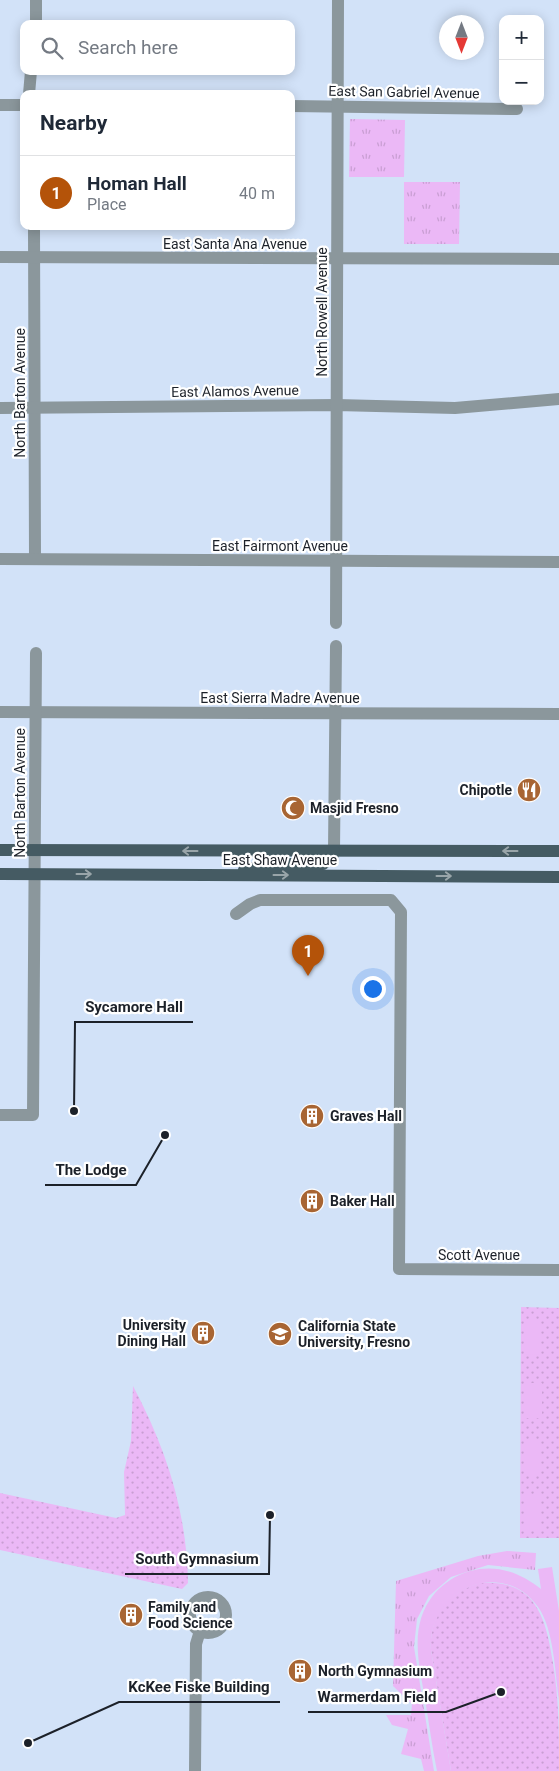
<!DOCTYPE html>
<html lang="en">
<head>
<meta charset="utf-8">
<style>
	body { margin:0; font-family:Roboto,sans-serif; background:#f2f2f3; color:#1f2937 }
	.controls { position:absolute; right:15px; top:15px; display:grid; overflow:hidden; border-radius:10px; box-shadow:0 2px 12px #0003 }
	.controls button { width:45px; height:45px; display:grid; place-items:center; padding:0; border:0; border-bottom:1px solid #e0e1e3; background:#fff; color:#1f2937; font:25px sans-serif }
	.compass { position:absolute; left:439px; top:15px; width:45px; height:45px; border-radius:50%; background:#fff; box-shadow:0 2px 12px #0003; rotate:180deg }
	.you { position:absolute; left:372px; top:988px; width:18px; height:18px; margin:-12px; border:4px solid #fff; border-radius:50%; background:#1a73e8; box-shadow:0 0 0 8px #1a73e833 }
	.badge { display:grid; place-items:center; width:32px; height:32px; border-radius:50%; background:#b45309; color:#fff; font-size:16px; font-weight:700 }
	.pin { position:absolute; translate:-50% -41px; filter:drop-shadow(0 1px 2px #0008) }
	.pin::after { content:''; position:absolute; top:26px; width:18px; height:15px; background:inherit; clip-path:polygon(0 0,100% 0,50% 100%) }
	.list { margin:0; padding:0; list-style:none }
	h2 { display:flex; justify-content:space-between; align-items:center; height:65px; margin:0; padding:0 20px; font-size:21px }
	h2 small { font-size:16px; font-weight:400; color:#747a83 }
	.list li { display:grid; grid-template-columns:32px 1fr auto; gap:15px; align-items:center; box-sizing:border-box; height:75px; padding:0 20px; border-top:1px solid #e0e1e3 }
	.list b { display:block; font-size:19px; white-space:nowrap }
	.list p { margin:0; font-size:16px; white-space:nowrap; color:#747a83 }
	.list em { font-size:16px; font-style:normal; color:#747a83 }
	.icon { flex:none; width:28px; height:28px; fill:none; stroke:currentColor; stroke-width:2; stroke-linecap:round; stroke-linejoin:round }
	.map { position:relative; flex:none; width:559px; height:1771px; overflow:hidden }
	.search { position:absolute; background:#fff; box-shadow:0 2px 12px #0003; left:20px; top:20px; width:275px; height:55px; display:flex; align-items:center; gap:12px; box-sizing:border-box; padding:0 18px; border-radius:10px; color:#747a83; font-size:19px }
	.panel { position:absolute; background:#fff; box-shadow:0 2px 12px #0003; left:20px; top:90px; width:275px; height:140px; border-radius:10px }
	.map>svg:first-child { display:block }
	.grass { fill:url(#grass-tufts) }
	.park { fill:url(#park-dots) }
	.pitch { fill:#ebb8f6 }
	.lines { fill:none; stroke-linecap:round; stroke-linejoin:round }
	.minor { stroke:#8b979c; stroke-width:12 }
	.primary { stroke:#455b63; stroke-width:12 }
	.oneway { stroke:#99a5a9 }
	.labels { text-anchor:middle; stroke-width:4.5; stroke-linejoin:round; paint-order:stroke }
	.street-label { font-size:14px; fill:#1c2129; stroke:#fff }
	.poi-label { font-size:14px; font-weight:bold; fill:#1c2129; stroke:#fff; text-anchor:start }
	.leader { fill:none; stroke:#1c2129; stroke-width:2 }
	.callout-dot { fill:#1c2129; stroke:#fff; stroke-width:2 }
	.callout-label { font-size:15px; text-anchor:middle; font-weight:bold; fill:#1c2129; stroke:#fff; stroke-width:4.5; stroke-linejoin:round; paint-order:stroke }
</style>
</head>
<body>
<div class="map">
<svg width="559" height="1771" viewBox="0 0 559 1771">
	<defs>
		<pattern id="grass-tufts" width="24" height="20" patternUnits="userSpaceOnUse" patternTransform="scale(1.25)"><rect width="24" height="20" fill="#ebb8f6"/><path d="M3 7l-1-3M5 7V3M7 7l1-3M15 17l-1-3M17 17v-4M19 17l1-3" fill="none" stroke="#c99ed3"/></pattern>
		<pattern id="park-dots" width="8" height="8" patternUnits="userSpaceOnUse" patternTransform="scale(1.25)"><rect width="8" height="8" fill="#ebb8f6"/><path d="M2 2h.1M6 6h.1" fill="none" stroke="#c99ed3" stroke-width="1.8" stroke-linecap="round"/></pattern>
	</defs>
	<rect width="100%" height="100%" fill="#d2e2f8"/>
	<g class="grass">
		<path d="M 350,119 L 405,120 L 404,177 L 349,177 Z"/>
		<path d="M 404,182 L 460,182 L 459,244 L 404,244 Z"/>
		<path d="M 507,1551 L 536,1553 L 535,1570 L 488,1565 L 451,1577 L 429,1596 L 417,1619 L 414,1647 L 434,1771 L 424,1771 L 421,1759 L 401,1754 L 408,1729 L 392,1725 L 386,1715 L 411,1715 L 412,1704 L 393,1686 L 396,1581 L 478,1556 Z"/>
	</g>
	<g class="park">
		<path d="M 521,1307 L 559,1308 L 559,1538 L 520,1538 Z"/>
		<path d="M 133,1386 C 166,1448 187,1512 188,1583 L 182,1589 L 0,1550 L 0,1493 L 116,1518 L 125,1515 L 124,1472 L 131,1441 Z"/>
		<path d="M 481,1583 C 536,1579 546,1618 553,1663 C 559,1699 559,1734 559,1771 L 451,1771 L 431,1650 C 429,1616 448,1591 481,1583 Z"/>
	</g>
	<g class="pitch">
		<path d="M 525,1319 L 541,1319 L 541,1354 L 525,1355 Z"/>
		<rect x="526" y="1383" width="16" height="35"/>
		<rect x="525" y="1439" width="16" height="35"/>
		<rect x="525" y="1494" width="16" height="35"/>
		<path d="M 552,1567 L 559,1611 L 559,1700 C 555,1673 554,1629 538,1607 C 501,1556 427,1590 431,1650 L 451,1771 L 437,1771 C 432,1747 429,1723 425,1699 C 419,1663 408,1625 435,1593 C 444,1583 456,1575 470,1571 C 496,1564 520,1572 541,1589 L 538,1569 Z"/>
	</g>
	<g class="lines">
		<g class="minor">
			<path d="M 36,24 L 36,0"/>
			<path d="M 29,94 L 31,71"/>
			<path d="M 0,105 L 24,105"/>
			<path d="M 291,106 L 517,109"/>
			<path d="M 34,226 L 35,559"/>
			<path d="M 0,257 L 559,259"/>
			<path d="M 0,408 L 337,405 L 455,408 L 559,399"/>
			<path d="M 0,559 L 559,562"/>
			<path d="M 336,623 L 338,0"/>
			<path d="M 0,712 L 559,714"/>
			<path d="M 334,851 L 336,646"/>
			<path d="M 236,914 L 250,904 L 260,900 L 391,900 L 401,912 L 399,1269 L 559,1270"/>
			<path d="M 0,1115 L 33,1115 L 36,653"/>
			<circle cx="208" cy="1615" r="18"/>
			<path d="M 195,1771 L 196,1644 L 200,1631"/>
		</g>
		<g class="primary">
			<path d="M 0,850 L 559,851"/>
			<path d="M 244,870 L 273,864 L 323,864 L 332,857 L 334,851"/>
			<path d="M 0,874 L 559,877"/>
		</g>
	</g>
	<defs><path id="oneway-shaft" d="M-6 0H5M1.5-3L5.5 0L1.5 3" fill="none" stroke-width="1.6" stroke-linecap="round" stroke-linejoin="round" transform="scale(1.25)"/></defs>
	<g class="oneway">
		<use href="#oneway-shaft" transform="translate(190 851) rotate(-180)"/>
		<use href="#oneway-shaft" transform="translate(510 851) rotate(180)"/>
		<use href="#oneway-shaft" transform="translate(84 874)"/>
		<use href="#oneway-shaft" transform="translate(281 875)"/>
		<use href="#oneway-shaft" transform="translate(444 876)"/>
	</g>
	<defs>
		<g id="restaurant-disc" transform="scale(1.25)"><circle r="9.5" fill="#a86533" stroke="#fff"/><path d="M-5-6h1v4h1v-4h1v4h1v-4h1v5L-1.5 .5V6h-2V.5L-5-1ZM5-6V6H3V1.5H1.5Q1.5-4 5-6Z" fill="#fff"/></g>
		<g id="mosque-disc" transform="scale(1.25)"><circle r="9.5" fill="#a86533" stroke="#fff"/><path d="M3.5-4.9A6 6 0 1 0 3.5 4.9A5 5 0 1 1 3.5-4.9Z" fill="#fff"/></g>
		<g id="building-disc" transform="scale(1.25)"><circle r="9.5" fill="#a86533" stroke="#fff"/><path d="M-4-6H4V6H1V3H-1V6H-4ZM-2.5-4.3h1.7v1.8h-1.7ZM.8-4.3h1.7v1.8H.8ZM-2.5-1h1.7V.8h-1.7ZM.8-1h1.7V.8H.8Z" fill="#fff"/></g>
		<g id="university-disc" transform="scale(1.25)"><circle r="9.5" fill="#a86533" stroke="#fff"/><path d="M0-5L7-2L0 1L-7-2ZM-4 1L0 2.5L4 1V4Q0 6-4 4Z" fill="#fff"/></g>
	</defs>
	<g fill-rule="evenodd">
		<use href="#restaurant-disc" x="529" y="790"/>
		<use href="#mosque-disc" x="293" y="808"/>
		<use href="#building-disc" x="312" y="1116"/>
		<use href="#building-disc" x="312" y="1201"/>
		<use href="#building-disc" x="203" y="1333"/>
		<use href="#university-disc" x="280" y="1334"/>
		<use href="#building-disc" x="131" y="1615"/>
		<use href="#building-disc" x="300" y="1671"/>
	</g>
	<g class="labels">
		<g class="street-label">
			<text transform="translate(404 92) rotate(1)" y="5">East San Gabriel Avenue</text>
			<text x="235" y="249">East Santa Ana Avenue</text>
			<text transform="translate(322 312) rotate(-90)" y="5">North Rowell Avenue</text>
			<text transform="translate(235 391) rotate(-1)" y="5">East Alamos Avenue</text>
			<text transform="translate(20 393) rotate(-90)" y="5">North Barton Avenue</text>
			<text x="280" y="551">East Fairmont Avenue</text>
			<text x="280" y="703">East Sierra Madre Avenue</text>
			<text transform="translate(20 793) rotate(-90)" y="5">North Barton Avenue</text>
			<text x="280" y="865">East Shaw Avenue</text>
			<text x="479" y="1260">Scott Avenue</text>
		</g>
		<g class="poi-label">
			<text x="512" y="795" text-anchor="end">Chipotle</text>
			<text x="310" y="813">Masjid Fresno</text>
			<text x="330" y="1121">Graves Hall</text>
			<text x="330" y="1206">Baker Hall</text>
			<text x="186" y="1330" text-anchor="end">University<tspan x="186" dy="16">Dining Hall</tspan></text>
			<text x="298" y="1331">California State<tspan x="298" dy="16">University, Fresno</tspan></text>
			<text x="148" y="1612">Family and<tspan x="148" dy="16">Food Science</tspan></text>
			<text x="318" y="1676">North Gymnasium</text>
		</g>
	</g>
	<path class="leader" d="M74 1111L75 1022H193M165 1135L136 1185H45M270 1515L269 1574H125M28 1743L119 1702H280M501 1692L446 1712H308"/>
	<g class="callout-dot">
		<circle cx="74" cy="1111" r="5"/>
		<circle cx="165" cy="1135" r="5"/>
		<circle cx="270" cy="1515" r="5"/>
		<circle cx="28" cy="1743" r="5"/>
		<circle cx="501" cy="1692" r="5"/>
	</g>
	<g class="callout-label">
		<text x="134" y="1012">Sycamore Hall</text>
		<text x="91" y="1175">The Lodge</text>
		<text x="197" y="1564">South Gymnasium</text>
		<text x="199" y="1692">KcKee Fiske Building</text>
		<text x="377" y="1702">Warmerdam Field</text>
	</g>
</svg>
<div class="controls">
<button>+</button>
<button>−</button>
</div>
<svg class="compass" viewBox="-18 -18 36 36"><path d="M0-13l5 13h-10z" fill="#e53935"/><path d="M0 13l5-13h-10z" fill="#747a83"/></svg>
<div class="you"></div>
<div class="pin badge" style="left:308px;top:976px">1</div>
<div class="search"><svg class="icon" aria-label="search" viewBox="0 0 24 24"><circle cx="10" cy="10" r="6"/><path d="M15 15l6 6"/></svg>Search here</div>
<section class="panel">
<h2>Nearby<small></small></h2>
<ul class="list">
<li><span class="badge">1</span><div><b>Homan Hall</b><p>Place</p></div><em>40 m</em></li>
</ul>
</section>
</div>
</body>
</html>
